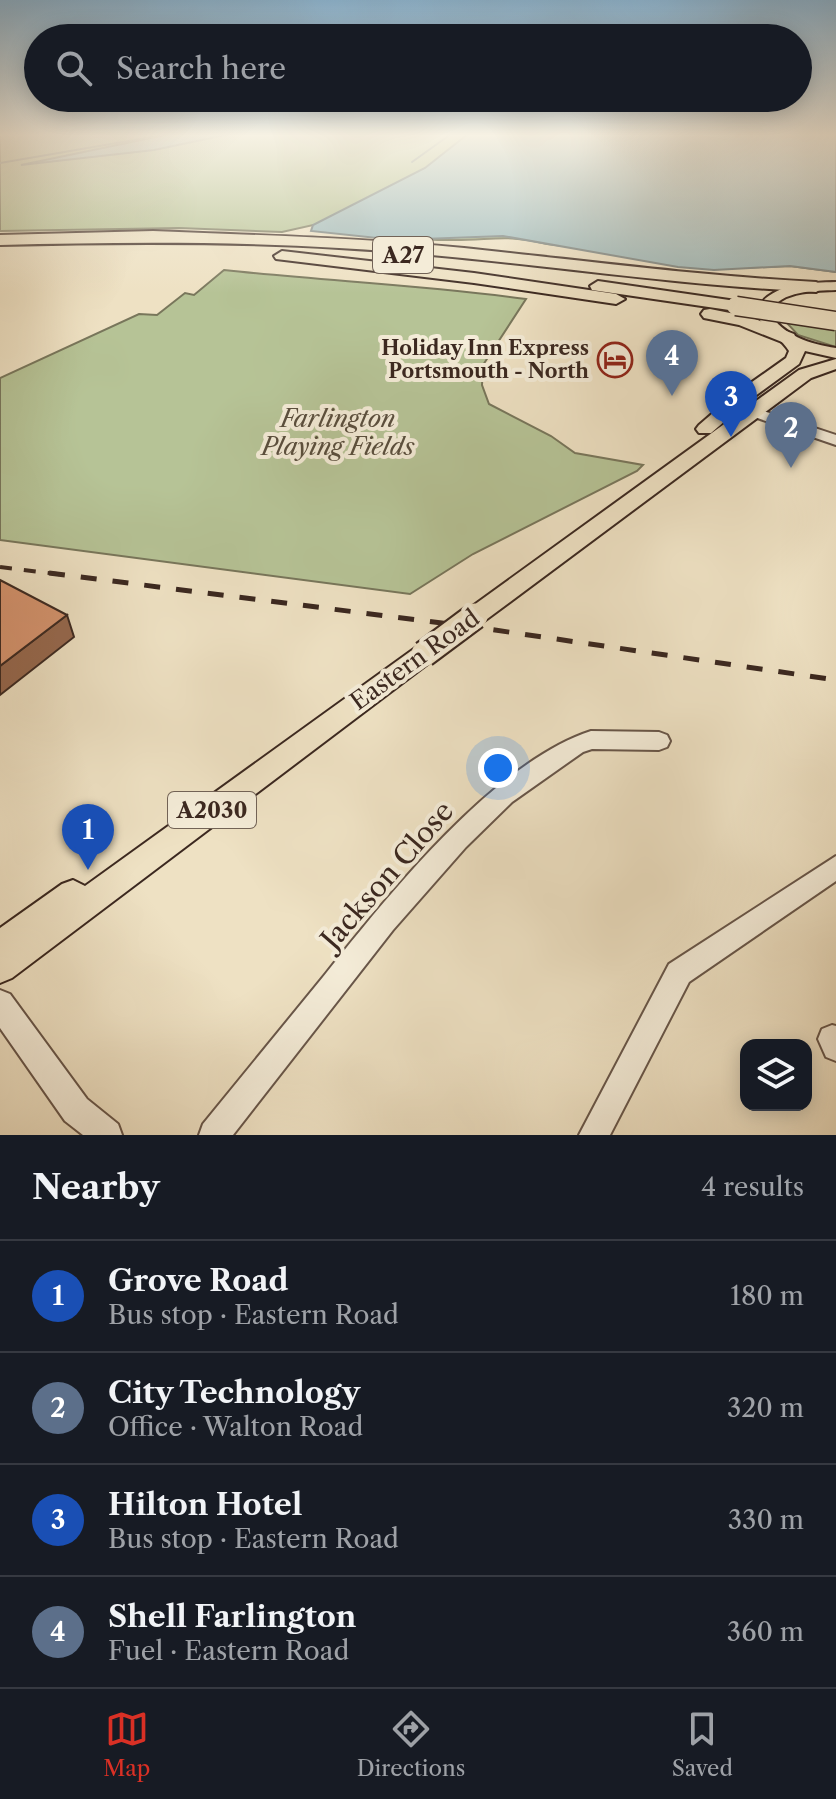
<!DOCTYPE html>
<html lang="en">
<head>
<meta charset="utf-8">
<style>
	body { margin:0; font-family:"Libre Caslon Text",serif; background:#242831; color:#f1f3f6 }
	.controls { position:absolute; right:24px; bottom:24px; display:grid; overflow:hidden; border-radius:16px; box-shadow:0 4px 20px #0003 }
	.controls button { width:72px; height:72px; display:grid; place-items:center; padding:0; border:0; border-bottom:2px solid #363941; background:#171b24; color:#f1f3f6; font:40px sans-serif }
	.you { position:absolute; left:498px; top:768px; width:28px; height:28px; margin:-20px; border:6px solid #fff; border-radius:50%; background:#1a73e8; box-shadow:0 0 0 12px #1a73e833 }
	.badge { display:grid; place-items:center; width:52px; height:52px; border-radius:50%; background:#d93025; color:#fff; font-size:26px; font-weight:700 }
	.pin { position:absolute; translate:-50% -66px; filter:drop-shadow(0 2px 4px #0008) }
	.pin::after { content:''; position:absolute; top:42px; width:28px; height:24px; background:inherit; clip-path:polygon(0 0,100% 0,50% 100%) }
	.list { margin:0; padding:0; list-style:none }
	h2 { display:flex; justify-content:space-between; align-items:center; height:104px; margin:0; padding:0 32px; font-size:34px }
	h2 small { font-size:26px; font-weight:400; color:#9ea1a6 }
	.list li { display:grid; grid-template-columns:52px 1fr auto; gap:24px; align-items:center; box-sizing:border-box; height:112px; padding:0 32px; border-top:2px solid #363941 }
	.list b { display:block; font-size:30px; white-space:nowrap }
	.list p { margin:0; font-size:26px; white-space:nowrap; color:#9ea1a6 }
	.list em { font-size:26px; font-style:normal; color:#9ea1a6 }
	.icon { flex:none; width:44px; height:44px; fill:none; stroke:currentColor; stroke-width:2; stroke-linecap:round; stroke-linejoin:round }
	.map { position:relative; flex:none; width:836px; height:1135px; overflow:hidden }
	.search { position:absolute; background:#171b24; box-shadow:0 4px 20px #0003; left:24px; right:24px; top:24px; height:88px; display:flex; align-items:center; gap:20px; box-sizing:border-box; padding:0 28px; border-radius:44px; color:#9ea1a6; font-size:30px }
	.sheet { height:552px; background:#171b24 }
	nav { display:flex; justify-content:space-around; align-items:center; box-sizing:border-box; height:112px; border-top:2px solid #363941; background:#171b24; font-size:22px; color:#9ea1a6 }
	nav a { display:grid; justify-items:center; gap:4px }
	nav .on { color:#d93025 }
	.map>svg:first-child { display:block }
	.green { fill:#b6c396; stroke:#78765b; stroke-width:2 }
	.water { fill:#9ebbbe; stroke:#76807f; stroke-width:2 }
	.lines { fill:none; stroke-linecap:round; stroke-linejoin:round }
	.stream { stroke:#76807f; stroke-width:2 }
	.minor-casing { stroke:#685649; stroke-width:4 }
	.major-casing { stroke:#3b2820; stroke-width:4 }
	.highway-casing { stroke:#3b2820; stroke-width:4 }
	.minor { fill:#f4ecd8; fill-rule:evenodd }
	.major { fill:#eee1c3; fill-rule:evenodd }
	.highway { fill:#eee1c3; fill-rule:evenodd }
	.rail-far1 { stroke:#3b2820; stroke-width:4; stroke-dasharray:12 12; stroke-linecap:butt }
	.rail { stroke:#3b2820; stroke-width:5; stroke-dasharray:16 16; stroke-linecap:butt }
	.major-bridge-casing { stroke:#3b2820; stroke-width:29; stroke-linecap:butt }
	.highway-bridge-casing { stroke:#3b2820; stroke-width:21; stroke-linecap:butt }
	.major-bridge { stroke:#eee1c3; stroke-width:25 }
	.highway-bridge { stroke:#eee1c3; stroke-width:18 }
	.shaded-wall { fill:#95674d; stroke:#3b2820; stroke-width:2 }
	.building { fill:#d5936e; stroke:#3b2820; stroke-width:2 }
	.labels { text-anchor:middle; stroke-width:8; stroke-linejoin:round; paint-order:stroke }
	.far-poi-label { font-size:20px; font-weight:bold; fill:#3b2820; stroke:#f4ecd8; text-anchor:end }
	.shield { fill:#f4ecd8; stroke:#726357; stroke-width:2 }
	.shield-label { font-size:22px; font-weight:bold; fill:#3b2820 }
	.park-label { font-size:24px; font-style:italic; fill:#5a4f3e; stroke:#f4ecd8 }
	.street-label { font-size:24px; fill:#3b2820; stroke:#f4ecd8 }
	.near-street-label { font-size:28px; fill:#3b2820; stroke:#f4ecd8 }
</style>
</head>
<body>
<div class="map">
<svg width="836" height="1135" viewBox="0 0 836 1135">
	<rect width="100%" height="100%" fill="#eee1c3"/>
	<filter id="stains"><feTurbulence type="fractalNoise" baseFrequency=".0025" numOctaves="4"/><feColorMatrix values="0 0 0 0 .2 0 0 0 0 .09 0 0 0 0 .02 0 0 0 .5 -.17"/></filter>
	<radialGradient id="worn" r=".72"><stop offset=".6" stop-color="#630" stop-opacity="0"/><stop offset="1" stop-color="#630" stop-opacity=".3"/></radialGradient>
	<g class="green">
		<path d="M 0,134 L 812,134 L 836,272 L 790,266 L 742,268 L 547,244 C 507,234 493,240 455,240 C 410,241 363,233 319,229 L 313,225 L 282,232 L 179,228 L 0,231 Z"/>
		<path d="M 224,270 C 325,281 425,285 526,299 L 483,365 L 482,385 L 489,404 L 551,436 L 575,453 L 643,465 L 637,471 L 473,554 L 410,594 L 0,540 L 0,378 L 139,314 L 157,315 L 185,293 L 194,295 Z"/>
		<path d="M 786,322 L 836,326 L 836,347 L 798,335 Z"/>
	</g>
	<g class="water">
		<path d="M 170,134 L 230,134 L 154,150 L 21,165 Z"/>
		<path d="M 468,134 L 836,134 L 836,272 L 790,266 L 714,270 L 678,267 L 503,236 L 396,240 L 311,231 L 313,225 L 425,168 Z"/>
	</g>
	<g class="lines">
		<g class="stream">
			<path d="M 412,162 L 451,134"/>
			<path d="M 0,163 L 169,134"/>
		</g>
		<g class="minor-casing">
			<g id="minor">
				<path d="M 733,401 L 836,435 L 836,445 L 728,408 L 728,402 Z"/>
				<path d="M 591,731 L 659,732 L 667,735 L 670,741 L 667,747 L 659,750 L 592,749 L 583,752 L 512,802 L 466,847 L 393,930 L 233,1135 L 199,1135 L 203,1124 C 243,1075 283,1026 323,977 C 387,897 493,763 591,731 Z"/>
				<path d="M 836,856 L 836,881 L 689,982 L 610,1135 L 579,1135 L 669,964 Z"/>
				<path d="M 0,990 L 10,994 L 87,1099 L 118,1124 L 122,1135 L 83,1135 L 65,1121 L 0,1028 Z"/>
				<path d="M 832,1025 L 836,1026 L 836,1061 L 826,1057 L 818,1039 L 822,1029 Z"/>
			</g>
		</g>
		<g class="major-casing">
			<g id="major">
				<path d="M 836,282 L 836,290 C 814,291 782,290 769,312 C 783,336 810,344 836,348 L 836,358 L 805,351 L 799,364 L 747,402 L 711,433 L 699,433 L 696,429 L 699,425 L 735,394 L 786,358 L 789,351 C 780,336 763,329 755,312 C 770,283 806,283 836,282 Z"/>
				<path d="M 836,359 L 836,369 L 811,378 L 483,622 L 467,622 L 463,616 L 467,610 L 799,370 Z"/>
				<path d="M 424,645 L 433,648 L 436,654 L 433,660 L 12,978 L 0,983 L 0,928 L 62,884 L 73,880 L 85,886 L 415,648 Z"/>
			</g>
		</g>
		<g class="highway-casing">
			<g id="highway">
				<path d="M 153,231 C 257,235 360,238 464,248 C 581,260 698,276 816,282 L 824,287 L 816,292 C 656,284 499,257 339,248 C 226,241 113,242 0,245 L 0,235 Z"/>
				<path d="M 282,251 L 474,273 L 616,294 L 625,299 L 616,304 L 474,283 L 276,259 L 274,256 Z"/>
				<path d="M 598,281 L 736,301 L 745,306 L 736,311 L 592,290 L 590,286 Z"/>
				<path d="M 710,309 L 750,317 L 794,334 L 796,338 L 787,344 L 739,325 L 704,318 L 701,314 L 704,310 Z"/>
			</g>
		</g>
		<use href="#minor" class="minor"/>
		<use href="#major" class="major"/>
		<use href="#highway" class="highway"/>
		<path class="rail-far1" d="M 0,567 L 65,575"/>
		<path class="rail" d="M 49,573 L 481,628 L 836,680"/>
		<g class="major-bridge-casing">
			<path id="major-bridge" d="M 424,654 L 475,616"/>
		</g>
		<g class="highway-bridge-casing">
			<path id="highway-bridge" d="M 736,306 L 836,321"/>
		</g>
		<use href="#major-bridge" class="major-bridge"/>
		<use href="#highway-bridge" class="highway-bridge"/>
	</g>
	<path class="shaded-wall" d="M 67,615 L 74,637 L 0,695 L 0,666 Z"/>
	<path class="building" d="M 0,580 L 67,615 L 0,666 Z"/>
	<linearGradient id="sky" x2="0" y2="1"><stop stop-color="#8ab7d7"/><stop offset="0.46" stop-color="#f7f2e4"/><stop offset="1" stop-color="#f7f2e4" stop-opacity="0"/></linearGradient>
	<rect width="836" height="293" fill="url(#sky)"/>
	<defs>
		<g id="hotel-ring" transform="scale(1.8)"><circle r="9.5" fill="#f4ecd8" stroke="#8f2418" stroke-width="1.5"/><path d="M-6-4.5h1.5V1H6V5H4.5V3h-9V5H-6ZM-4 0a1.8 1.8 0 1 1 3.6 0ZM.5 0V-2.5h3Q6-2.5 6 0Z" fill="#8f2418"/></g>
	</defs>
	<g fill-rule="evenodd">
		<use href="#hotel-ring" x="615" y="360"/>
	</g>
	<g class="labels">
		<g class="far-poi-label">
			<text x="589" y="355">Holiday Inn Express<tspan x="589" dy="23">Portsmouth - North</tspan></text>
		</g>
		<g class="shield">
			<rect x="373" y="237" width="60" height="36" rx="6"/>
			<rect x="168" y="792" width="88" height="36" rx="6"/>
		</g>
		<g class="shield-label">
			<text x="403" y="263">A27</text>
			<text x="212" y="818">A2030</text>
		</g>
		<g class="park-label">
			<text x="338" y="427">Farlington<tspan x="338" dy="28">Playing Fields</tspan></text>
		</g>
		<g class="street-label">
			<text transform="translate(415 660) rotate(-36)" y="8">Eastern Road</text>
		</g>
		<g class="near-street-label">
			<text transform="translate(387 875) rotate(-49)" y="10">Jackson Close</text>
		</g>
	</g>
	<rect width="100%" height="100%" filter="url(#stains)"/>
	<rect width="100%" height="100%" fill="url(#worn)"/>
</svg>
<div class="controls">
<button><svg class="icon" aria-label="layers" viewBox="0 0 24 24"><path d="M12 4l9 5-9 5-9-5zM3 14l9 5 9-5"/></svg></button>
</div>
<div class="you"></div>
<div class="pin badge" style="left:88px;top:870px;background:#1a4fb4">1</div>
<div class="pin badge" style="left:791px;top:468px;background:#5c6f8a">2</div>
<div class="pin badge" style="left:731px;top:437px;background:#1a4fb4">3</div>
<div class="pin badge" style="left:672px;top:396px;background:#5c6f8a">4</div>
<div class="search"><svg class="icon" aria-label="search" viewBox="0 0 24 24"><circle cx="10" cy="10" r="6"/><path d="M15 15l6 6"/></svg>Search here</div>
</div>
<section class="sheet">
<h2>Nearby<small>4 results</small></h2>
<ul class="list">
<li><span class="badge" style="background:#1a4fb4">1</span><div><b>Grove Road</b><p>Bus stop · Eastern Road</p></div><em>180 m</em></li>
<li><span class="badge" style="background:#5c6f8a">2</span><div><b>City Technology</b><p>Office · Walton Road</p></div><em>320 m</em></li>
<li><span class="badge" style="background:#1a4fb4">3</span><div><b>Hilton Hotel</b><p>Bus stop · Eastern Road</p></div><em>330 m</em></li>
<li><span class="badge" style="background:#5c6f8a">4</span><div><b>Shell Farlington</b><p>Fuel · Eastern Road</p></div><em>360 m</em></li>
</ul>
</section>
<nav>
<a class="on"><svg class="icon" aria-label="map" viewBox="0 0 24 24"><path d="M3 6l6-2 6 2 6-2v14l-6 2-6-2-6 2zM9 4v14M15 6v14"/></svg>Map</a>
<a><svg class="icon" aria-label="directions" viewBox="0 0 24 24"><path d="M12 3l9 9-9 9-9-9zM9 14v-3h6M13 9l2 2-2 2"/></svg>Directions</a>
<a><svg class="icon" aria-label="saved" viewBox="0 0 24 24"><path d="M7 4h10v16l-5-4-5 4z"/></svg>Saved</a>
</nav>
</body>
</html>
